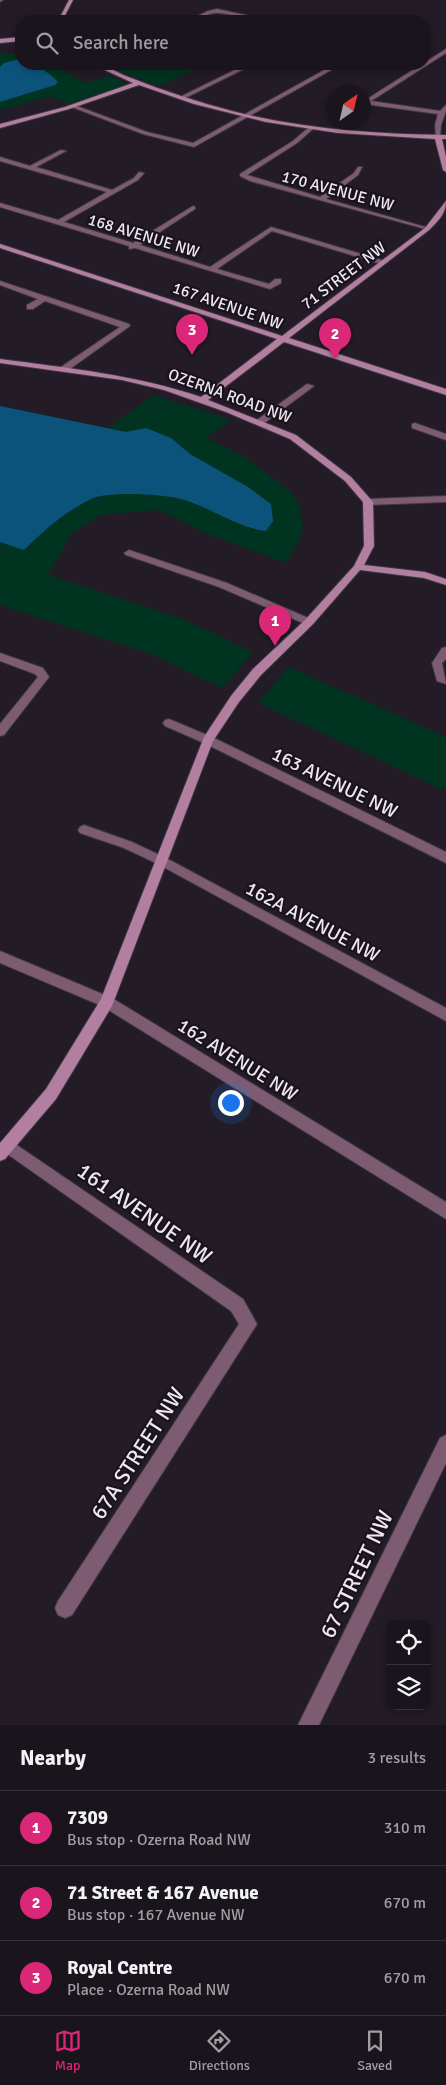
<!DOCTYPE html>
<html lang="en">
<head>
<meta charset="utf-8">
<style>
	body { margin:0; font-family:Signika,sans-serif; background:#231d25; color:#f1f3f6 }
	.controls { position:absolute; right:15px; bottom:15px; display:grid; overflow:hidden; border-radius:10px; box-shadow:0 2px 8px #0003 }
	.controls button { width:45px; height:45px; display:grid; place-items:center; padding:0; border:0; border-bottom:1px solid #38333b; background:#1a141c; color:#f1f3f6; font:25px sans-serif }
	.compass { position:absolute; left:326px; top:85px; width:45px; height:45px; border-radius:50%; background:#1a141c; box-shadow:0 2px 8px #0003; rotate:34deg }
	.you { position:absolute; left:230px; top:1102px; width:18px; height:18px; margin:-12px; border:4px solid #fff; border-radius:50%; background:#1a73e8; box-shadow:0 0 0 8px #1a73e833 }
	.badge { display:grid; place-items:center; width:32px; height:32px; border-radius:50%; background:#db2777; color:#fff; font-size:16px; font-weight:700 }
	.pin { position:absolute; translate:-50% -41px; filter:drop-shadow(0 1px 2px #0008) }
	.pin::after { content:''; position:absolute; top:26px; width:18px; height:15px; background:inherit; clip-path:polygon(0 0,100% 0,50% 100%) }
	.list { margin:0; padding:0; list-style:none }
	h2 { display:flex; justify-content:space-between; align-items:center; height:65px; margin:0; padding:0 20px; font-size:21px }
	h2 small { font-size:16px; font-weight:400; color:#9f9ea3 }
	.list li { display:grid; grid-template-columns:32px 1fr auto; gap:15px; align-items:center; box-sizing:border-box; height:75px; padding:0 20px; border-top:1px solid #38333b }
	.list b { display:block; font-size:19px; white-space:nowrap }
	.list p { margin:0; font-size:16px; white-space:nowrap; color:#9f9ea3 }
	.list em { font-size:16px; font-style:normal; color:#9f9ea3 }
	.icon { flex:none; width:28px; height:28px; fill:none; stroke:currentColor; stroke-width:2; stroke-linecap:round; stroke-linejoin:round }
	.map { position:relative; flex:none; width:446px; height:1725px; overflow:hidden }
	.search { position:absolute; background:#1a141c; box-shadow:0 2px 8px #0003; left:15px; right:15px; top:15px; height:55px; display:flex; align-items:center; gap:12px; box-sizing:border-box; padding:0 18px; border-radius:20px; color:#9f9ea3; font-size:19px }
	.sheet { height:290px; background:#1a141c }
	nav { display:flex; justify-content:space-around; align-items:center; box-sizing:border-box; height:70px; border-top:1px solid #38333b; background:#1a141c; font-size:14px; color:#9f9ea3 }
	nav a { display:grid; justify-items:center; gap:2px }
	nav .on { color:#db2777 }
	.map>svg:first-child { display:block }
	.green { fill:#003420 }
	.water { fill:#0c537c }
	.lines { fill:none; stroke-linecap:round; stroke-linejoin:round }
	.street-casing { stroke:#3f3841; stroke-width:2 }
	.secondary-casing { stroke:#3f3841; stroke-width:2 }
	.street { fill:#7d5c72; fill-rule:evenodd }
	.secondary { fill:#b37fa1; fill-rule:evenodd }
	.labels { text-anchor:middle; stroke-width:4.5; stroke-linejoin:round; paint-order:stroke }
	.far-street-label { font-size:16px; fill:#ede7ef; stroke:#1a121c }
	.street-label { font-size:19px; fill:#ede7ef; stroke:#1a121c }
	.near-street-label { font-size:22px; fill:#ede7ef; stroke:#1a121c }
</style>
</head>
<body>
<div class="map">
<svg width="446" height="1725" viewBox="0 0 446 1725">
	<rect width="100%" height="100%" fill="#231b25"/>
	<g class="green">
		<path d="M 21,53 L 21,64 L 51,64 L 85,83 L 110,76 L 127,84 L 69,104 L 50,96 L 0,110 L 0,54 Z"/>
		<path d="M 107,64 L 208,64 L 159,86 L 121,72 Z"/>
		<path d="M 154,395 L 232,420 L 205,438 L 240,454 L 290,491 L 299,504 L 303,527 L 299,540 L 286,563 L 208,534 L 157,510 L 100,515 L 72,533 L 48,575 L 180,618 L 253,652 L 222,688 L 151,654 L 0,605 L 0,406 L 108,428 Z"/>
		<path d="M 289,667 L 446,737 L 446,791 L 258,703 Z"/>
	</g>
	<g class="water">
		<path d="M 19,59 L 21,60 L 21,64 C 36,64 48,71 58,82 L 55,85 L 0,102 L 0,67 L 4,63 Z"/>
		<path d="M 0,406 L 126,432 L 146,428 L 171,438 L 190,454 L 248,487 L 271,504 L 273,521 L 266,531 C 235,527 211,507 181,499 C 163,494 107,491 91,499 C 65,512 44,530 24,550 L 0,542 Z"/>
	</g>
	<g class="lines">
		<g class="street-casing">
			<g id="street">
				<path d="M 0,0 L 3,0 L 0,2 Z"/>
				<path d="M 217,9 L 264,19 L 267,21 C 250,22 235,14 218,13 C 207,12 198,22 187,21 L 208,11 Z"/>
				<path d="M 446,49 L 446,53 L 371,101 L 440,111 L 446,105 L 446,111 L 441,125 L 440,138 L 436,138 L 435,125 L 438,114 L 372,105 L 364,101 Z"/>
				<path d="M 247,64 L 254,64 L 183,99 L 178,98 Z"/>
				<path d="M 335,64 L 342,64 L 194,147 L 143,134 L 69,106 L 74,105 L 147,132 L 193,143 Z"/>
				<path d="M 308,128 L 313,129 L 297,143 L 247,175 L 320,197 L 354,173 L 358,167 L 362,167 L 358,175 L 326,199 L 429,228 L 429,230 L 250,181 L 240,176 L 240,174 L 293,141 Z"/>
				<path d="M 61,150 L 66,151 L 36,167 L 112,190 L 134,178 L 139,172 L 144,173 L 138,180 L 64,222 L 133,243 L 193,206 L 195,207 L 195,209 L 140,245 L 210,267 L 271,227 L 388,262 L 381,264 L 272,231 L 217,269 L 269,284 L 275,279 L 281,279 L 281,283 L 270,289 L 135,248 L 129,249 L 129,246 L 0,207 L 0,203 L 58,220 L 107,192 L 0,161 L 0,157 L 30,166 Z"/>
				<path d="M 0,281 L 129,324 L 130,326 L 67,371 L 61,371 L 61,367 L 120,327 L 45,301 L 33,309 L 27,309 L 27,305 L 38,299 L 0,285 Z"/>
				<path d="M 307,384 L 314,386 L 263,424 L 257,424 L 257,420 Z"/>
				<path d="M 415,423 L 446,434 L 446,440 L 412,428 L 412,424 Z"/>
				<path d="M 446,496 L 446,502 L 368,505 L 363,502 L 368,499 Z"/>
				<path d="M 129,550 L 227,583 L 313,620 L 314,622 L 309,625 L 305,624 L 219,587 L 126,555 L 124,553 Z"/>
				<path d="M 446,647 L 446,659 L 442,663 L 446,684 L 437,681 L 432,663 L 442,648 Z"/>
				<path d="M 0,653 L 43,668 L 49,677 L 4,735 L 0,736 L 0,724 L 38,677 L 35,674 L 0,661 Z"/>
				<path d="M 169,719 L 212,737 L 446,852 L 446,863 L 204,743 L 165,726 L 163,723 L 165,720 Z"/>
				<path d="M 84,825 L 132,842 L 166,858 L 446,1008 L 446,1021 L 158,864 L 124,848 L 80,833 L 78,830 L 80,827 Z"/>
				<path d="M 0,951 L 112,998 L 446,1202 L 446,1219 L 102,1006 L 0,963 Z"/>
				<path d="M 8,1139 L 243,1299 L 257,1324 L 72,1615 L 65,1618 L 58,1615 L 55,1608 L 58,1601 L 239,1324 L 231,1311 L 3,1151 L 1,1146 L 3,1141 Z"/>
				<path d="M 446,1435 L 446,1463 L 319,1725 L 298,1725 L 440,1438 Z"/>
			</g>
		</g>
		<g class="secondary-casing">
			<g id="secondary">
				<path d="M 69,0 L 73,0 L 62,21 L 58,21 Z"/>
				<path d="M 21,37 L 21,41 L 0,43 L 0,39 Z"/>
				<path d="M 92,64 C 104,63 119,74 131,78 C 164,91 198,102 232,111 C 302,129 374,134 446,135 L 446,139 L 442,139 L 446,157 L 446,172 L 443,170 L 435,139 L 338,133 L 266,122 L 194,104 L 139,85 L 69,109 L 0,128 L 0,124 L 65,107 L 133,83 Z"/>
				<path d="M 446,201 C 446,214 438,221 429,230 L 289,338 L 446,389 L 446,395 L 284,342 L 208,400 L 296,435 L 351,477 L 373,502 L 374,546 L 364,565 L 425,572 L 446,579 L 446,585 L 424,578 L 360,570 L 313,624 L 261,675 L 239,702 L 213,741 L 112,1006 L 56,1099 L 5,1159 L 0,1161 L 0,1143 L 46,1089 L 101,999 L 204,737 L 231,696 L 253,669 L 305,620 L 354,566 L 364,546 L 363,502 L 345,481 L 290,439 L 226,412 L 164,390 L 122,380 L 0,363 L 0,359 C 68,368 136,375 201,397 L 277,339 L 0,248 L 0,244 L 282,336 L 425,228 Z"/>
			</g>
		</g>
		<use href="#street" class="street"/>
		<use href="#secondary" class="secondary"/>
	</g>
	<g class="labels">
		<g class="far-street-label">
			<text transform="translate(338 190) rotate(15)" y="6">170 AVENUE NW</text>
			<text transform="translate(144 235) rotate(17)" y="6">168 AVENUE NW</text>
			<text transform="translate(343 275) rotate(-37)" y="6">71 STREET NW</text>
			<text transform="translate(228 305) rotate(19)" y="6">167 AVENUE NW</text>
			<text transform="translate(230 395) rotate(20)" y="6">OZERNA ROAD NW</text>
		</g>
		<g class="street-label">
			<text transform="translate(335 782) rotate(26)" y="7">163 AVENUE NW</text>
			<text transform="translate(313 921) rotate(28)" y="7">162A AVENUE NW</text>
			<text transform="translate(238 1059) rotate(32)" y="7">162 AVENUE NW</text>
		</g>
		<g class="near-street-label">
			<text transform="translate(145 1213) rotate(35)" y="8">161 AVENUE NW</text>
			<text transform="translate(137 1453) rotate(-57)" y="8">67A STREET NW</text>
			<text transform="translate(356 1574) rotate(-64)" y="8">67 STREET NW</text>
		</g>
	</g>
</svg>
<div class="controls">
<button><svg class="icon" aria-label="locate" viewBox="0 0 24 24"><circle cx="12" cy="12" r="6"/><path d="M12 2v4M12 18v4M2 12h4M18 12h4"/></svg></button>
<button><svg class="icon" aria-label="layers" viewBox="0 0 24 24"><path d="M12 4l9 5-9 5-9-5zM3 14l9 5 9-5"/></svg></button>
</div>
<svg class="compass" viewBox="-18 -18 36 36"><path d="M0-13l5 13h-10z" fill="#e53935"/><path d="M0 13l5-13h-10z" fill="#9f9ea3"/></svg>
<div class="you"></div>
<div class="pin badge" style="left:275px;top:646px">1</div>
<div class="pin badge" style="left:335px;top:359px">2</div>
<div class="pin badge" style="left:192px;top:355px">3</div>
<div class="search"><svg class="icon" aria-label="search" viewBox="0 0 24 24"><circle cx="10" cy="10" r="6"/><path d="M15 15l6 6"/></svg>Search here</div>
</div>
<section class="sheet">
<h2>Nearby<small>3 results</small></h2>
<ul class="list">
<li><span class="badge">1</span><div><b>7309</b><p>Bus stop · Ozerna Road NW</p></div><em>310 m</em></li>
<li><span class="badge">2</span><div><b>71 Street &amp; 167 Avenue</b><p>Bus stop · 167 Avenue NW</p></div><em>670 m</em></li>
<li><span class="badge">3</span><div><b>Royal Centre</b><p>Place · Ozerna Road NW</p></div><em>670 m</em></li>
</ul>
</section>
<nav>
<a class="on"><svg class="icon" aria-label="map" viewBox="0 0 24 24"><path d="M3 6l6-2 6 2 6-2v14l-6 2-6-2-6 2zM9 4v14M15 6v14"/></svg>Map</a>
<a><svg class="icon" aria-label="directions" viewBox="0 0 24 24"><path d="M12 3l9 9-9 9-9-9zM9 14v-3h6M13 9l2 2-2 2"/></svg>Directions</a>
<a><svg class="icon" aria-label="saved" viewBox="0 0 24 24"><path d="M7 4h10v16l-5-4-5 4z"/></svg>Saved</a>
</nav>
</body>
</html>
